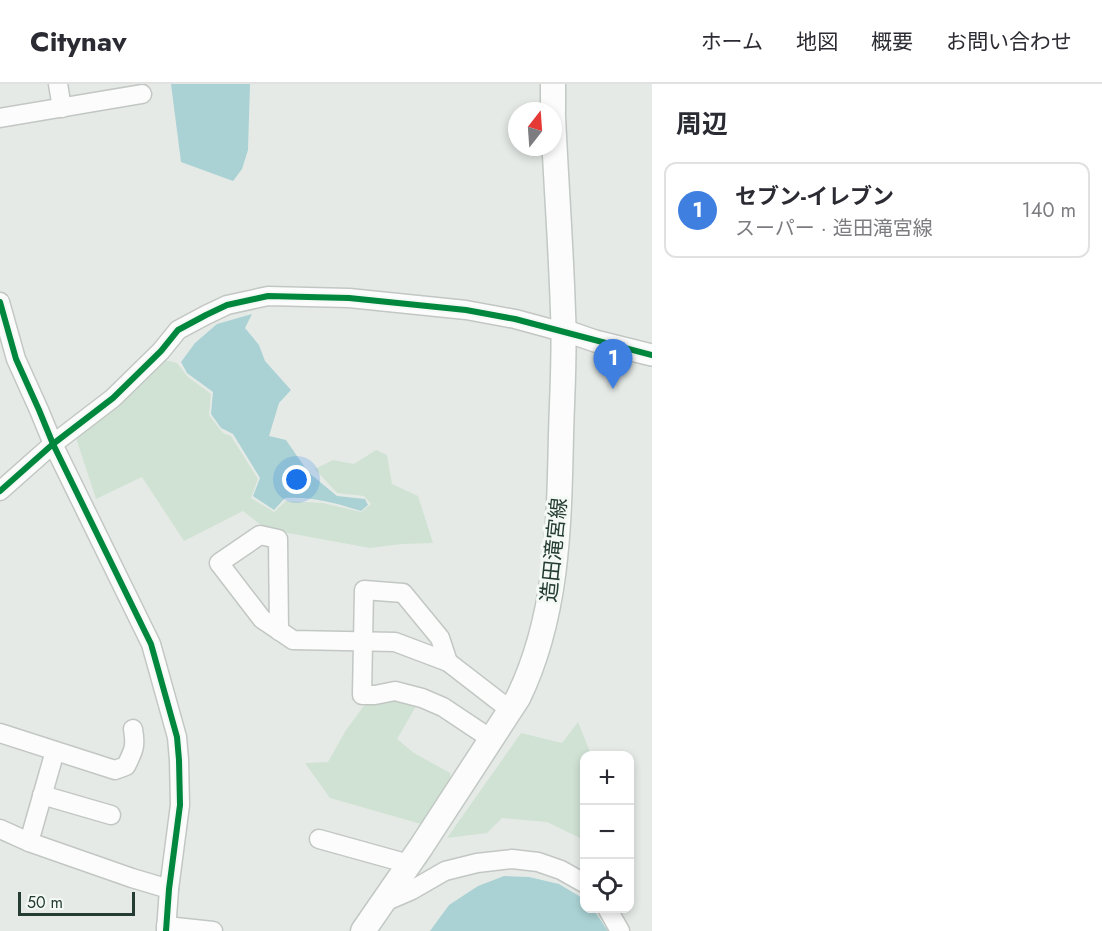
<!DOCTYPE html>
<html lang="ja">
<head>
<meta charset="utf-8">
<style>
	body { margin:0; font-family:Jost,"Noto Sans JP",sans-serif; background:#f7f7f7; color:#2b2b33 }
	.controls { position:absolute; right:18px; bottom:18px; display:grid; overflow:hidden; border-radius:12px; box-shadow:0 3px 9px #0003 }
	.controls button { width:54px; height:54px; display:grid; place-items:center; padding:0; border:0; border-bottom:2px solid #e1e1e2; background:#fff; color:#2b2b33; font:30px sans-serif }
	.compass { position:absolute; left:508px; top:18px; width:54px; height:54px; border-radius:50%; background:#fff; box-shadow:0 3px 9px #0003; rotate:17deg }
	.scale { position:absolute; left:18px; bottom:15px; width:117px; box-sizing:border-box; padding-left:6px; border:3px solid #243c33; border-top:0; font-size:16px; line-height:21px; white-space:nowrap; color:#243c33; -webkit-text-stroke:4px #f4f9f6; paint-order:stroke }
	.you { position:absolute; left:297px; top:396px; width:21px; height:21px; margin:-15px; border:4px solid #fff; border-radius:50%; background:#1a73e8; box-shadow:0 0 0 9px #1a73e833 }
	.badge { display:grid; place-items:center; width:39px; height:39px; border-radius:50%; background:#d93025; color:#fff; font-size:20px; font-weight:700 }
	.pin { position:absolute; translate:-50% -50px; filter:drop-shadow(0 2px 3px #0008) }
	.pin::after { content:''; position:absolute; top:32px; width:21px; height:18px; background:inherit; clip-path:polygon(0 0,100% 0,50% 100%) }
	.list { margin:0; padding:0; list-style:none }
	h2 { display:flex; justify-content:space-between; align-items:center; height:78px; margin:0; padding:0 24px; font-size:26px }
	h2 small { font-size:20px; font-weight:400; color:#7c7c81 }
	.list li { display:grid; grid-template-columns:39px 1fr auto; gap:18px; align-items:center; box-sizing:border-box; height:96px; margin:0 12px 12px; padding:0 12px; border:2px solid #e1e1e2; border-radius:12px }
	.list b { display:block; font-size:22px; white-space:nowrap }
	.list p { margin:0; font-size:20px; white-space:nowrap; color:#7c7c81 }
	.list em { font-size:20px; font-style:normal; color:#7c7c81 }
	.icon { flex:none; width:33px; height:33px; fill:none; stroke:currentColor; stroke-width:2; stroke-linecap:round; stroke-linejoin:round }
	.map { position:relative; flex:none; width:652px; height:847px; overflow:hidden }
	header { display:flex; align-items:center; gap:36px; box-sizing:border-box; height:84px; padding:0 30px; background:#fff; border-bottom:2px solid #e1e1e2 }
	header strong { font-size:28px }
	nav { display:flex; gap:33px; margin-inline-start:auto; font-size:21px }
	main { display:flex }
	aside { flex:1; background:#fff }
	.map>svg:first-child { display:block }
	.green { fill:#d0e2d3 }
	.water { fill:#aad2d4 }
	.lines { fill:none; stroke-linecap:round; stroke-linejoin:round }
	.minor-casing { stroke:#c2c7c4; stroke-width:21 }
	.tertiary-casing { stroke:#c2c7c4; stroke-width:24 }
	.secondary-casing { stroke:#c2c8c4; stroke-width:27 }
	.minor { stroke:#fbfcfb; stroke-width:18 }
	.tertiary { stroke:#fbfcfb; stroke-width:21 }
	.secondary { stroke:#fbfcfb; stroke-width:24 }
	.cycleway-casing { stroke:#f4f9f6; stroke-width:10 }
	.cycleway { stroke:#00873e; stroke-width:6 }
	.labels { text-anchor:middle; stroke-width:6; stroke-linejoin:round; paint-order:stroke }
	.street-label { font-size:21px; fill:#243c33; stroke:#f4f9f6 }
</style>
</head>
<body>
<header>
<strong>Citynav</strong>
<nav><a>ホーム</a><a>地図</a><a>概要</a><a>お問い合わせ</a></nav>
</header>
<main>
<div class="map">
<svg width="652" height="847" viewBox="0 0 652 847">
	<rect width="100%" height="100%" fill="#e5eae7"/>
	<g class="green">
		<path d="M 164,276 L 177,279 L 188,293 L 211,310 L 209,331 L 223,349 L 231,352 L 258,395 L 251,414 L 274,428 L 286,417 L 323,419 L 361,428 L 371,420 L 364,412 L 337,409 L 315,385 L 333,376 L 354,380 L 376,366 L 387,371 L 392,400 L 418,412 L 433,459 L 402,460 L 370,464 L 266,445 L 243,427 L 184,457 L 142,393 L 96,415 L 76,354 Z"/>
		<path d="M 376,614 L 419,617 L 397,655 L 414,669 L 450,689 L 451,704 L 421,740 L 330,714 L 305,679 L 328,678 L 346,646 L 363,623 Z"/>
		<path d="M 578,638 L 590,668 L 590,671 L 584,672 L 584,756 L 547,738 L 502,734 L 487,749 L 447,754 L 521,649 L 562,659 Z"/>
	</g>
	<g class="water">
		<path d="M 171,0 L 250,0 L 248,66 L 242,85 L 233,97 L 181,78 Z"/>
		<path d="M 252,230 L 245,244 L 259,261 L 265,277 L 291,306 L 279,319 L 269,352 L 286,356 L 308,388 L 337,412 L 365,415 L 368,421 L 361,427 C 336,419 311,412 285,414 L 274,426 L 253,412 L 260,394 L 233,350 L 221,344 L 211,330 L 213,308 L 187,289 L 181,278 L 195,259 L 217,240 Z"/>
		<path d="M 504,792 L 529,793 L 559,800 L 584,815 L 584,824 L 593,825 L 608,847 L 430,847 L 449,821 L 478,802 Z"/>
	</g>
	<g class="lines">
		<g class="minor-casing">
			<g id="minor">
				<path d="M 58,0 L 62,24"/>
				<path d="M 0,34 L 142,10"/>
				<path d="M 0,218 L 16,275 L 39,326 L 53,360 L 151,560 L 177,653 L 179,676 L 180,721 L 169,805 L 166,847"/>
				<path d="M 0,407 L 53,360 L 113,314 L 161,267 L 178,246 L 206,231 L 227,221 L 268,212 L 349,214 L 466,226 L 515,235 L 563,248"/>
				<path d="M 279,547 L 278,455 L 260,451 L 219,479 L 262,535 L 293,556 L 395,558 L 448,578 L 510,626"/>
				<path d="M 448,578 L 440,554 L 403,509 L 364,506 L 362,611 L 375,611 L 395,607 L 422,614 L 443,623 L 491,655"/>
				<path d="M 0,649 L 115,686 L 126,682 C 134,666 136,662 133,645"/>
				<path d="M 42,711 L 111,731"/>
				<path d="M 0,745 L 29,758 L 132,794 L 169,805"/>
				<path d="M 319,755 L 409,780"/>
				<path d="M 29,758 L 53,674"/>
				<path d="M 382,819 L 412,806 L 445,787 L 477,779 L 512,775 L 538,778 L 561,786 L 584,799"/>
				<path d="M 607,824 L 620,847"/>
				<path d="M 166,842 L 213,847"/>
			</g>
		</g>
		<g class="tertiary-casing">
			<path id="tertiary" d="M 563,248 L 572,249 L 595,257 L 652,271"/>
		</g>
		<g class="secondary-casing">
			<g id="secondary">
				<path d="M 553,27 L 553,0"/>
				<path d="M 363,847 L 421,763 L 518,614 C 558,532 559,441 561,351 C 562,310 565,269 563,228 C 561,163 556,98 553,32"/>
			</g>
		</g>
		<use href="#minor" class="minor"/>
		<use href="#tertiary" class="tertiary"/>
		<use href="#secondary" class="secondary"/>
		<g class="cycleway-casing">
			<g id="cycleway">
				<path d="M 0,218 L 16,275 L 39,326 L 53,360 L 151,560 L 177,653 L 179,676 L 180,721 L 169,805 L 166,847"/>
				<path d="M 0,407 L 53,360 L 113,314 L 161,267 L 178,246 L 206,231 L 227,221 L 268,212 L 349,214 L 466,226 L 515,235 L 652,271"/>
			</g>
		</g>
		<use href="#cycleway" class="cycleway"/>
	</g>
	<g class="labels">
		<g class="street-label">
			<text transform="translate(554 466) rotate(-84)" y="7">造田滝宮線</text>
		</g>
	</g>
</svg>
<div class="controls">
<button>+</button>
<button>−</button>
<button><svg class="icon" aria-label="locate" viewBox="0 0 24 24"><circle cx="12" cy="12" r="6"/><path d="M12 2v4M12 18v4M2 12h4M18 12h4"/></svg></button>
</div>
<svg class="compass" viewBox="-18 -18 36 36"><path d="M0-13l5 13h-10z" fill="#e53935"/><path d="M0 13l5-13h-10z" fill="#7c7c81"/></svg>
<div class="scale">50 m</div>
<div class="you"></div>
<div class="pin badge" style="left:613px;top:305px;background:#3f7fe0">1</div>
</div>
<aside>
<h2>周辺<small></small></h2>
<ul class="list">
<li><span class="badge" style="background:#3f7fe0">1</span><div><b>セブン-イレブン</b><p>スーパー · 造田滝宮線</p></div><em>140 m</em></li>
</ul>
</aside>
</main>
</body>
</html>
